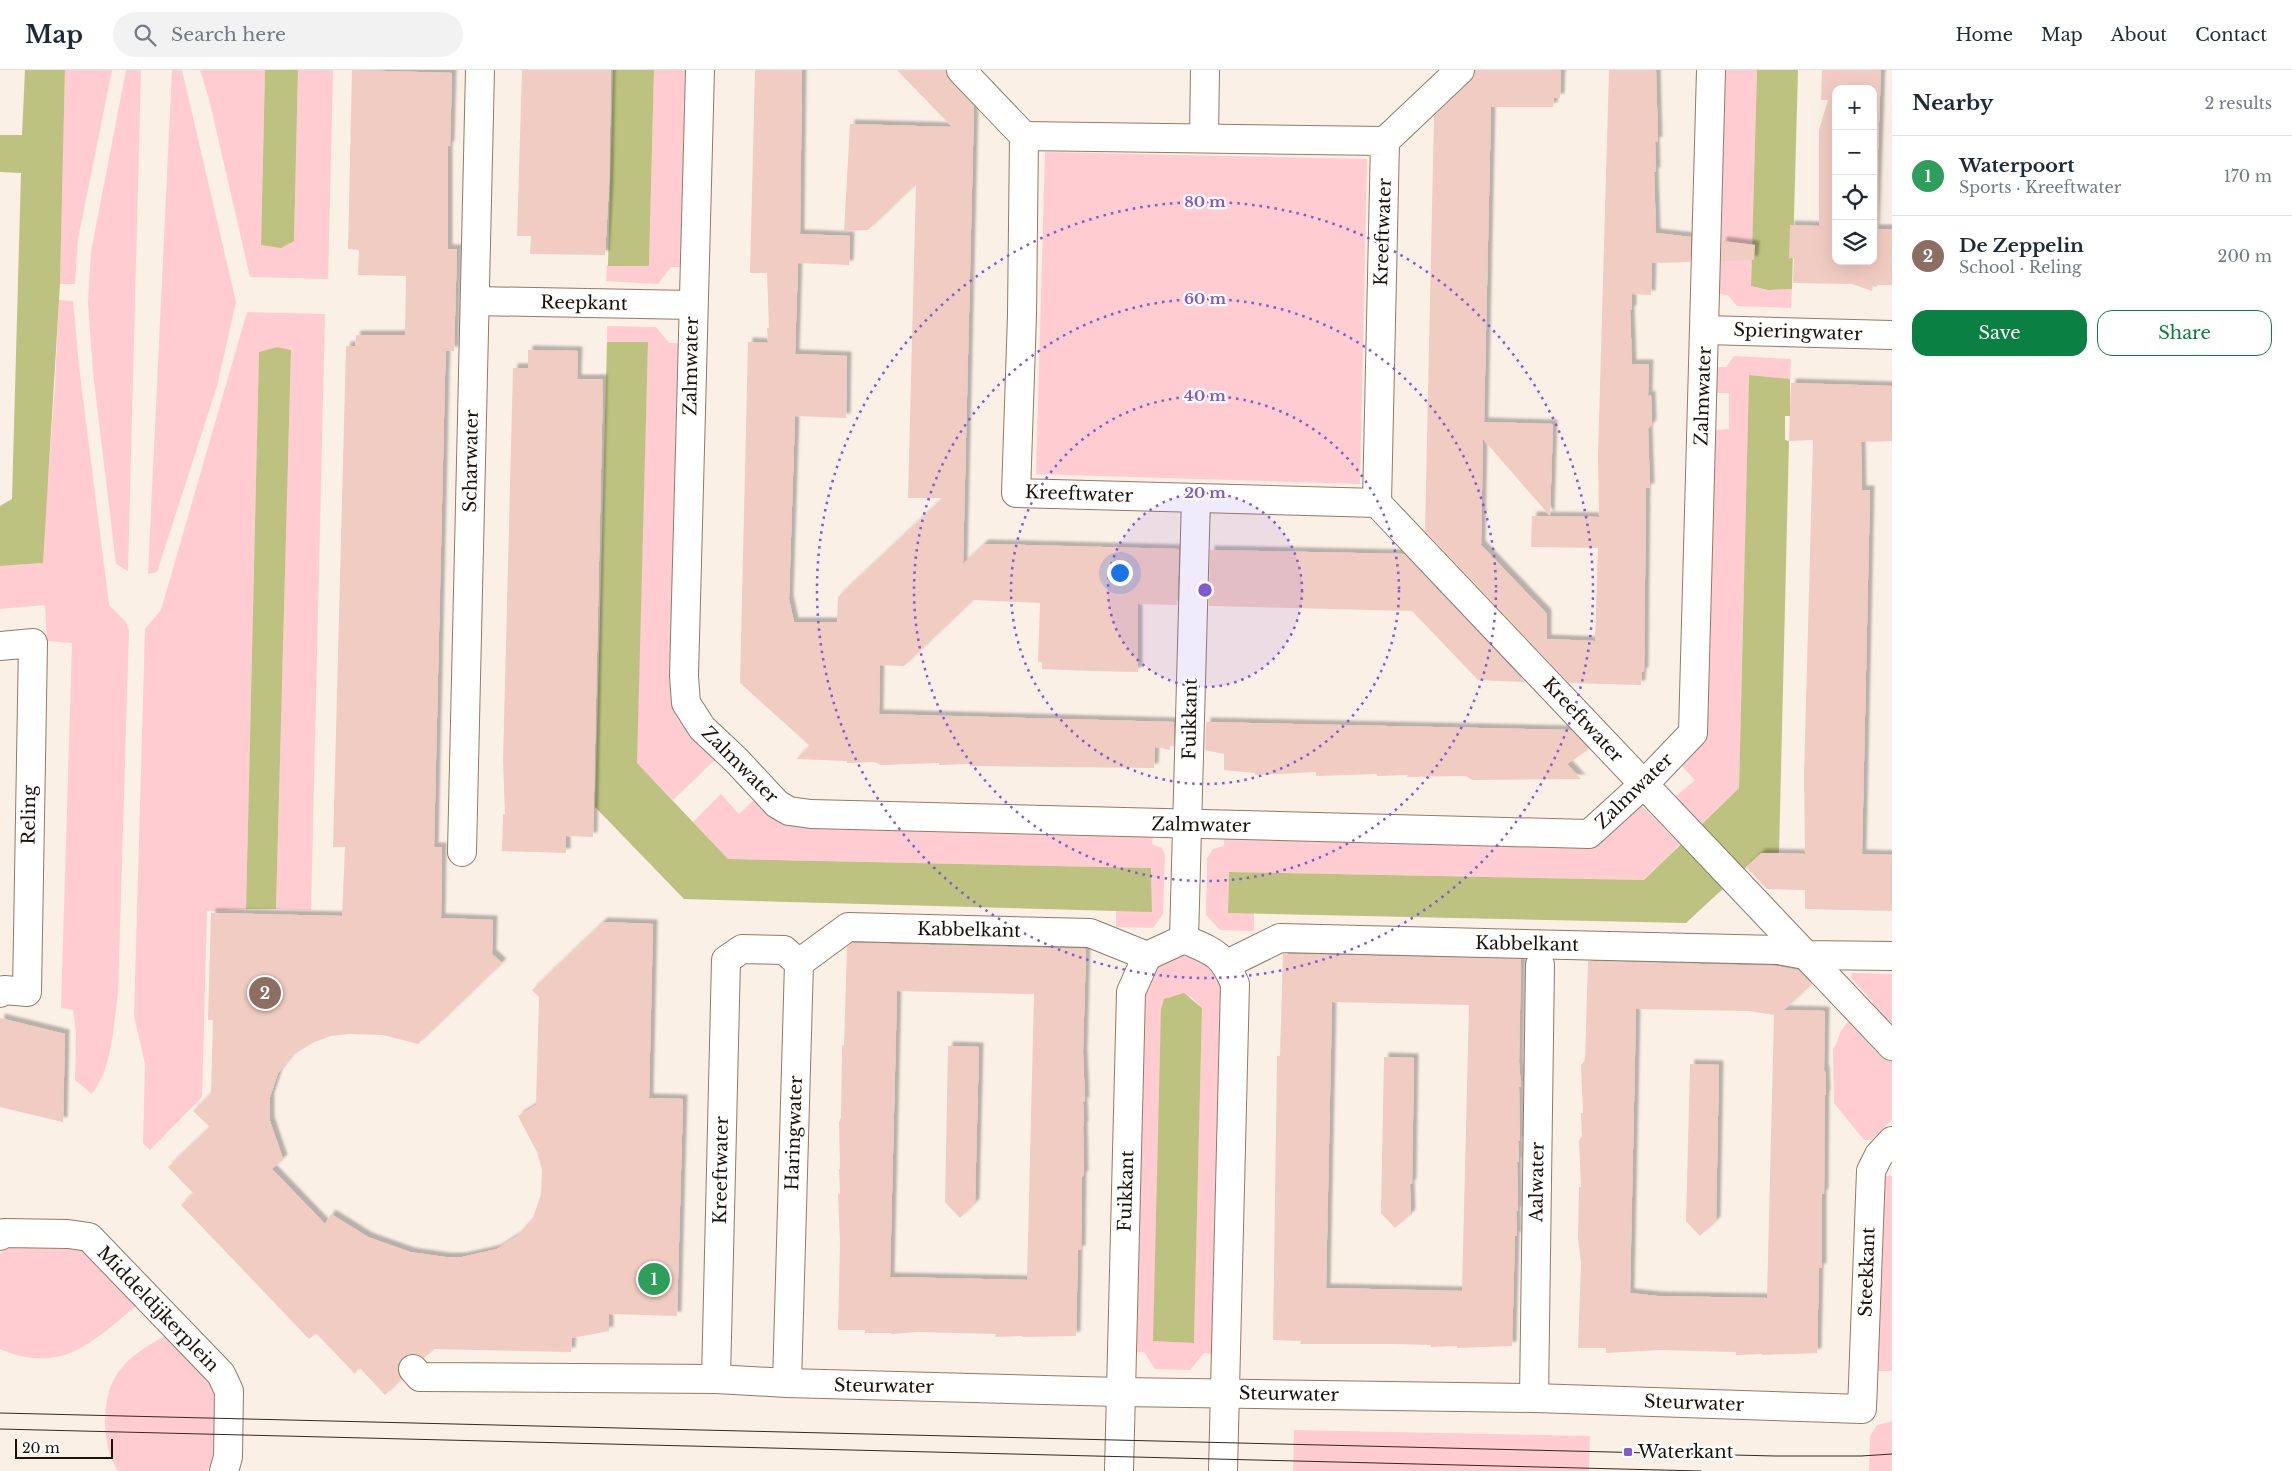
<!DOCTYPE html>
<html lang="en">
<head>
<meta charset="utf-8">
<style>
	body { margin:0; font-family:"Libre Baskerville",serif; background:#f2f2f3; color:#1f2937 }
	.controls { position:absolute; right:15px; top:15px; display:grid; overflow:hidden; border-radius:10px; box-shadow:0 5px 20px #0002 }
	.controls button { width:45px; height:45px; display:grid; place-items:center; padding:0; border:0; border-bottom:1px solid #e0e1e3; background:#fff; color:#1f2937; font:25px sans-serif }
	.scale { position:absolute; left:15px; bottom:12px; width:98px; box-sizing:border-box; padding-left:5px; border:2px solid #1a1109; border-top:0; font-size:14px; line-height:18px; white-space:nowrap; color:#1a1109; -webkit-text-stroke:4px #fff; paint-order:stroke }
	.you { position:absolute; left:1119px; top:502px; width:18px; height:18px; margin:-12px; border:4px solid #fff; border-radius:50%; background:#1a73e8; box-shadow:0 0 0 8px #1a73e833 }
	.badge { display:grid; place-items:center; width:32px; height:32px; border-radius:50%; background:#0b8043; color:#fff; font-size:16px; font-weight:700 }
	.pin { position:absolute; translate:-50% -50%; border:2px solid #fff; box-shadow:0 1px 5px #0006 }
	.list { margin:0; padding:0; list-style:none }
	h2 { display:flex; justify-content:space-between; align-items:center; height:65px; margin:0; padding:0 20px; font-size:21px }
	h2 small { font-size:16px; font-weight:400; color:#747a83 }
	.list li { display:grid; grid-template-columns:32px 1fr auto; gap:15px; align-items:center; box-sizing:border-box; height:80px; padding:0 20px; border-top:1px solid #e0e1e3 }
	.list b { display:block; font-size:19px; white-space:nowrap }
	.list p { margin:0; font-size:16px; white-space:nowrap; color:#747a83 }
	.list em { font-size:16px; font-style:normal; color:#747a83 }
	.actions { display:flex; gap:10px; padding:15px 20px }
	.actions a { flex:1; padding:11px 0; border:1px solid #0b8043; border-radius:15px; text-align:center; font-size:18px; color:#0b8043 }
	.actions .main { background:#0b8043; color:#fff }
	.icon { flex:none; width:28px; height:28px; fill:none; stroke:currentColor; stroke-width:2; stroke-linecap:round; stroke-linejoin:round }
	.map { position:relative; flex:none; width:1892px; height:1401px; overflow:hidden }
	header { display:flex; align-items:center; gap:30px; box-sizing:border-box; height:70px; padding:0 25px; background:#fff; border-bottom:1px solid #e0e1e3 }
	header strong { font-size:24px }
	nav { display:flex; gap:28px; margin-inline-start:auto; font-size:18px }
	.search { width:350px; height:45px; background:#f2f2f3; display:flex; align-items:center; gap:12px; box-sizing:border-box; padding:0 18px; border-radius:28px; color:#747a83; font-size:19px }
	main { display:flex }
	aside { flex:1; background:#fff }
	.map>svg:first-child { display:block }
	.green { fill:#ffccd2; fill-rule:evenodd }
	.water { fill:#bdc280 }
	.building { fill:#f1ccc2; fill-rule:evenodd; filter:url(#shadow) }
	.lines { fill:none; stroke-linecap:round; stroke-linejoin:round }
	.minor-casing { stroke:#937a65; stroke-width:30 }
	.minor { stroke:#fff; stroke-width:28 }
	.tram { stroke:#332a22; stroke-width:1 }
	.ring { fill:none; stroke:#8159d3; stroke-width:2.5; stroke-dasharray:2.5 5 }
	.poi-dot { fill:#8159d3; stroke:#fff; stroke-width:2 }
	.labels { text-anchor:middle; stroke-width:4.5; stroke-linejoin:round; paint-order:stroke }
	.street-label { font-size:18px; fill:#1a1109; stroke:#fff }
	.poi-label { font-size:18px; fill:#1a1109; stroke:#fff; text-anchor:start }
	.centre { fill:#8159d3; stroke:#fff; stroke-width:2.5 }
	.ring-label { font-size:15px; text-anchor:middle; font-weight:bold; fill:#8159d3; stroke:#fff; stroke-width:4.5; stroke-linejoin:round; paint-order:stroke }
</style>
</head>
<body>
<header>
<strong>Map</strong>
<div class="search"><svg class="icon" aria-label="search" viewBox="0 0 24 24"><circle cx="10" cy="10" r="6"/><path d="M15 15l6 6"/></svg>Search here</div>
<nav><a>Home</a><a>Map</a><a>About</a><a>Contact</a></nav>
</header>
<main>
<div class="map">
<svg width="1892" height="1401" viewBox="0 0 1892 1401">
	<defs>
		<filter id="shadow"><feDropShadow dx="4.5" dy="-4.5" stdDeviation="1" flood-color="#0004"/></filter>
	</defs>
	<rect width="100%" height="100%" fill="#fbf0e6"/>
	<g class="green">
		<path d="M 65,0 L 112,0 L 78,169 L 75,214 L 60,214 Z"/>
		<path d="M 126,0 L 141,0 L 128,501 L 116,494 L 93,303 L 88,232 L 91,182 Z"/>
		<path d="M 172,0 L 182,0 L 236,232 L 217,316 L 157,502 L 148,504 Z"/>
		<path d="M 200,0 L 265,0 L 261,175 L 294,171 L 298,0 L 333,0 L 328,209 L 250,207 L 209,29 Z"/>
		<path d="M 654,0 L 687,0 L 682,197 L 671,197 L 658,214 L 606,211 L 607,195 L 649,196 Z"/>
		<path d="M 1723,0 L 1757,0 L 1751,216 L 1768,220 L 1792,219 L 1791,238 L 1737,236 L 1728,225 L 1717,224 Z"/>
		<path d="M 1045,82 L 1367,89 L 1360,414 L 1036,404 Z"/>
		<path d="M 59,230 L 73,231 L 79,296 L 109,535 L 125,551 L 129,560 L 118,924 C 113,957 113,996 92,1024 L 75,1010 L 76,964 L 73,940 L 61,938 L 72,573 L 47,571 L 45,535 L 0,539 L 0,496 L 42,493 L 55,314 Z"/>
		<path d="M 247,242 L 325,244 L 311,840 L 276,839 L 291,280 L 277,277 L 259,282 L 246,839 L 207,841 L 202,1027 L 150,1080 L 143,1073 L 145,994 L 134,946 L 145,559 L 161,540 Z"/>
		<path d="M 607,256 L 656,257 L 669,273 L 680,273 L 673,637 C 681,658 701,673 716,689 L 673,730 L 636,693 L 648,273 L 607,272 Z"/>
		<path d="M 1734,286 L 1791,289 L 1790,309 L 1749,305 L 1739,718 L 1700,755 L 1674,728 L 1695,710 L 1680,694 L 1706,654 L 1715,360 L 1729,359 L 1729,323 L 1715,323 L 1716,297 L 1726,297 Z"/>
		<path d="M 721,724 L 739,744 L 755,729 C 768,742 777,754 796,756 L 1153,766 L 1152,774 L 1162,778 L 1165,785 L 1163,844 L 1153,858 L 1116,857 L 1116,841 L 1152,841 L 1151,798 L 728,789 L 693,752 Z"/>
		<path d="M 1639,733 L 1680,774 L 1644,810 L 1229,802 L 1228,842 L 1254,843 L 1254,861 L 1220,860 L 1206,845 L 1207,788 L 1213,779 L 1224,776 L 1224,768 L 1576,776 Z"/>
		<path d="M 1176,885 C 1199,888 1210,896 1222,916 L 1213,1284 L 1204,1283 L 1190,1300 L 1155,1299 L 1144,1282 L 1134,1282 L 1142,924 L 1152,899 ZM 1190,926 L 1202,938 L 1194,1273 Z"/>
		<path d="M 1852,903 L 1892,904 L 1892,1050 L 1871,1070 L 1864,1070 L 1834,1033 L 1833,979 C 1839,972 1838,964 1843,958 C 1848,951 1866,936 1873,932 L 1851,908 Z"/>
		<path d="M 1881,1106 L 1892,1106 L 1892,1301 L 1875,1301 Z"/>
		<path d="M 8,1176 L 83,1180 L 136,1236 C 91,1273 62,1305 0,1279 L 0,1184 Z"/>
		<path d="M 165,1266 L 215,1319 L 213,1394 L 206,1401 L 118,1401 C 108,1386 106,1371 105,1353 C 105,1305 125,1288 165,1266 Z"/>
		<path d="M 1892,1351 L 1892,1401 L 1869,1401 L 1870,1366 L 1877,1355 Z"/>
		<path d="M 1294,1360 L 1590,1366 L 1589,1401 L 1293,1401 Z"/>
	</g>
	<g class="water">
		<path d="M 25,0 L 65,0 L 60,214 L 43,493 L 0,496 L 0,436 L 12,429 L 21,103 L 0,102 L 0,65 L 22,65 Z"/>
		<path d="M 265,0 L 298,0 L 294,171 L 281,178 L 261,175 Z"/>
		<path d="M 613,0 L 654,0 L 649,196 L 608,196 Z"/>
		<path d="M 1757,0 L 1798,0 L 1792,219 L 1768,220 L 1751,216 Z"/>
		<path d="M 607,272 L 648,272 L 637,693 L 728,789 L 1151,798 L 1152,842 L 684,829 L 595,737 Z"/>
		<path d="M 277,277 L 291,280 L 276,839 L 246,839 L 259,282 Z"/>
		<path d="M 1749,305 L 1790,309 L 1790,346 L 1785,346 L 1785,370 L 1789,371 L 1779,783 L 1761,783 L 1760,788 L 1756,788 L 1686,853 L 1228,843 L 1229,802 L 1644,810 L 1739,718 Z"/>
		<path d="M 1184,923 L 1202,938 L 1194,1273 L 1153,1271 L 1161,939 L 1164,929 Z"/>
	</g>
	<g class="building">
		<path d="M 352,0 L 452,3 L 450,76 L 448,76 L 448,179 L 457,179 L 454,281 L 446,281 L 445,306 L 434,777 L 442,777 L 441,848 L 493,850 L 492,884 L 502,893 L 418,974 L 383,965 L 349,964 L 331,966 L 314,972 L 291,986 L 278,1003 L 270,1027 L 270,1051 L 283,1089 L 272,1099 L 325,1154 L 331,1144 L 368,1167 L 410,1182 L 445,1187 L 462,1187 L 497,1179 L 517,1166 L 533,1148 L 541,1124 L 542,1100 L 537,1082 L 518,1046 L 536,1035 L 539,927 L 532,920 L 603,852 L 653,854 L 649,1028 L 683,1029 L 677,1246 L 609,1244 L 609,1261 L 572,1268 L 571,1282 L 433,1279 L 424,1288 L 418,1284 L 410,1284 L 402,1288 L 398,1294 L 398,1302 L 401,1309 L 385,1325 L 359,1297 L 355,1304 L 316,1263 L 309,1269 L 181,1135 L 193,1123 L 168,1097 L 210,1057 L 193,1041 L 211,1024 L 213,950 L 208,950 L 211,843 L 342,846 L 345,777 L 333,777 L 346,276 L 355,276 L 356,265 L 405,265 L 406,206 L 358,205 L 359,180 L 348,179 Z"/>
		<path d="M 522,0 L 611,0 L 609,115 L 605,185 L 530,184 L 531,166 L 517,166 Z"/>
		<path d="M 755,0 L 802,0 L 800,164 L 850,166 L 849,195 L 798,193 L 795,284 L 847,286 L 846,348 L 795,346 L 789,529 L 794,552 L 837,552 L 838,527 L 943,428 L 908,428 L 916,114 L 868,160 L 844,161 L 850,54 L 952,57 L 897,0 L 946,0 L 950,11 L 974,36 L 963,494 L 984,474 L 1179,479 L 1177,535 L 1138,534 L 1138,602 L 1091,601 L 1042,599 L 1042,592 L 1038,592 L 1040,533 L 973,530 L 904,596 L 880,595 L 879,644 L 1174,652 L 1174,675 L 1170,675 L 1170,680 L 1155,677 L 1154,698 L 970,696 L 969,694 L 939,695 L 939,693 L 881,695 L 875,692 L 847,693 L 847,691 L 796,689 L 810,676 L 740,613 L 748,272 L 768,273 L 767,258 L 769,258 L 767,203 L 750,203 Z"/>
		<path d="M 1475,0 L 1561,0 L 1560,28 L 1554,28 L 1553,37 L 1491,37 L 1484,352 L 1553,354 L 1550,446 L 1483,369 L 1481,475 L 1547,544 L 1547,569 L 1595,571 L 1598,478 L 1531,477 L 1532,446 L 1599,447 L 1598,386 L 1609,0 L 1656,0 L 1658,72 L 1655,71 L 1656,102 L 1654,102 L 1656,163 L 1691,167 L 1690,192 L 1652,193 L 1651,225 L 1632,224 L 1632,240 L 1630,240 L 1632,294 L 1649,294 L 1648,326 L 1651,325 L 1652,354 L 1648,359 L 1650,418 L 1646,418 L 1644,602 L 1642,602 L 1641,615 L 1569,613 L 1425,461 L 1434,46 L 1471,11 Z"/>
		<path d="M 1822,0 L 1881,0 L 1875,159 L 1892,159 L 1892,215 L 1873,215 L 1872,221 L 1852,214 L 1793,213 L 1794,188 L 1789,188 L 1790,155 L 1819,156 L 1819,60 L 1828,30 L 1821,30 ZM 1836,19 L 1873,19 L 1873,191 L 1836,191 Z"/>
		<path d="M 1722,171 L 1755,175 L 1754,190 L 1721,191 Z"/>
		<path d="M 528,280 L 578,281 L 577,309 L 603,309 L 593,767 L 566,766 L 566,783 L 502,781 L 503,744 L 505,744 L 503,691 L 513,298 L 528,298 Z"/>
		<path d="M 1791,313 L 1892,316 L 1892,371 L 1861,372 L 1862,420 L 1870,420 L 1862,784 L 1892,785 L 1892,841 L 1805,839 L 1805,820 L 1767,819 L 1746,797 L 1761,783 L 1805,784 L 1804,707 L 1813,370 L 1789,371 Z"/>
		<path d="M 1210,480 L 1404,484 L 1525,612 L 1478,610 L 1412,541 L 1209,536 Z"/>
		<path d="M 1206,652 L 1571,660 L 1589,679 L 1567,694 L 1581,709 L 1472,710 L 1466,706 L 1407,707 L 1408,705 L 1377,706 L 1377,704 L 1316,706 L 1316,702 L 1255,705 L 1255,703 L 1224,700 L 1224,684 L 1205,680 Z"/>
		<path d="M 853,873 L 1086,879 L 1083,982 L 1085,1031 L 1083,1032 L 1084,1056 L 1083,1056 L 1084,1104 L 1082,1107 L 1081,1180 L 1078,1180 L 1076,1266 L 1022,1267 L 1022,1266 L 995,1267 L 996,1264 L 917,1262 L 892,1264 L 891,1263 L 865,1263 L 865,1260 L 838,1260 L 840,1174 L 838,1124 L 840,1124 L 839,1099 L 840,1099 L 839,1052 L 841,1048 L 842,975 L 844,976 L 847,877 ZM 897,921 L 1034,924 L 1027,1210 L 890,1207 Z"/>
		<path d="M 1283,884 L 1521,889 L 1519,992 L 1521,1017 L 1519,1017 L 1520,1071 L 1518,1071 L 1519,1092 L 1517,1092 L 1518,1141 L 1516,1141 L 1517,1166 L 1515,1166 L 1512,1276 L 1457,1278 L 1457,1276 L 1431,1277 L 1431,1275 L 1392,1274 L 1300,1274 L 1301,1271 L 1273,1270 L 1277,986 L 1280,986 ZM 1332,932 L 1469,935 L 1462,1221 L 1326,1218 Z"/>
		<path d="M 1588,891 L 1776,896 L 1798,900 L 1812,914 L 1784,940 L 1825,941 L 1824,1000 L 1825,1000 L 1826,1025 L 1825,1025 L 1824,1124 L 1822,1124 L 1822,1198 L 1819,1198 L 1817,1283 L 1762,1285 L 1762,1284 L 1736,1285 L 1736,1282 L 1659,1280 L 1606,1283 L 1606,1278 L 1578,1278 L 1581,1193 L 1578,1167 L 1579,1117 L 1581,1117 L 1579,1070 L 1582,1066 L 1581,1043 L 1583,1043 L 1581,995 L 1585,990 ZM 1636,939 L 1749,941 L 1774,945 L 1767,1228 L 1657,1226 L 1630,1223 Z"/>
		<path d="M 0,948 L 65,964 L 63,1052 L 0,1037 Z"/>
		<path d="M 948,976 L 979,977 L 975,1133 L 960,1148 L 945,1132 Z"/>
		<path d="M 1384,987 L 1414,988 L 1412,1114 L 1410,1114 L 1411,1144 L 1395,1158 L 1381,1143 Z"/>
		<path d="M 1690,994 L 1719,995 L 1716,1151 L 1700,1166 L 1686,1151 Z"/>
	</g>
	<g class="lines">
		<g class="minor-casing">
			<g id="minor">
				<path d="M 700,0 L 684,606 L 686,633 L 702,658 L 737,691 L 777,734 L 789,741 L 811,744 L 1589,764 L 1644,714 L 1693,663 L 1711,0"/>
				<path d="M 961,0 L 1024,66"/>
				<path d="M 1024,66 L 1385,71 L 1377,433 L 1016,423 L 1022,245 Z"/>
				<path d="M 1204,68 L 1205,0"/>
				<path d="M 1385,71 L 1460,0"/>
				<path d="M 475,231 L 693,235"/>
				<path d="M 1704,260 L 1892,265"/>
				<path d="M 1377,433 L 1892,976"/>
				<path d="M 0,576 L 33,573 L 27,922 L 4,920 L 0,923"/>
				<path d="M 462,782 L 480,0"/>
				<path d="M 1184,869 L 1196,428"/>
				<path d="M 799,893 L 848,857 L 1090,863 L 1147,886"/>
				<path d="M 1227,894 L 1280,868 L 1778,880 L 1805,885 L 1892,886"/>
				<path d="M 0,1166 L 4,1163 L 68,1164 L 89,1167 L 221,1304 L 229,1321 L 228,1387 L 224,1401"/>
				<path d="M 413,1299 L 420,1307 L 716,1309 L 787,1313 L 1120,1322 L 1534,1328 L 1862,1339 L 1871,1101 L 1879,1085 L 1892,1071"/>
				<path d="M 716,1309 L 726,890 L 742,879 L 784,880 L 799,893 L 787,1313"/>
				<path d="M 1534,1328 L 1540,895"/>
				<path d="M 1119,1401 L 1131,922 L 1147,886 L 1184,869 C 1214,882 1222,883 1235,914 L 1223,1401"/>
			</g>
		</g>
		<use href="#minor" class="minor"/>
		<g class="tram">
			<path d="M 0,1343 L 1775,1386 L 1861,1386 L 1892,1384"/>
			<path d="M 0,1359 L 1701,1401"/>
		</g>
	</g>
	<circle cx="1205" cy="520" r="97" fill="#8159d3" fill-opacity=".12"/>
	<g class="ring">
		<circle cx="1205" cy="520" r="97"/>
		<circle cx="1205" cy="520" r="194"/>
		<circle cx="1205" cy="520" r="291"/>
		<circle cx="1205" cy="520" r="388"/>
	</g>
	<rect class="poi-dot" x="1623" y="1377" width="10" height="10" rx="2.5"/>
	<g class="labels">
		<g class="street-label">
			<text transform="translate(1383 162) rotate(-88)" y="6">Kreeftwater</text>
			<text transform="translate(584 233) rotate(1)" y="6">Reepkant</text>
			<text transform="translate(1798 262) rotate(2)" y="6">Spieringwater</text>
			<text transform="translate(691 296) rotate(-89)" y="6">Zalmwater</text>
			<text transform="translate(1703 326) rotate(-88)" y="6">Zalmwater</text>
			<text transform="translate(471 391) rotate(-89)" y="6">Scharwater</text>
			<text transform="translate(1079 424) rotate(2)" y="6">Kreeftwater</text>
			<text transform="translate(1190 649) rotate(-89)" y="6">Fuikkant</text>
			<text transform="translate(1583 650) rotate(47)" y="6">Kreeftwater</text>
			<text transform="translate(740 695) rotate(45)" y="6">Zalmwater</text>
			<text transform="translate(1634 721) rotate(-44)" y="6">Zalmwater</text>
			<text transform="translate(29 745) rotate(-89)" y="6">Reling</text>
			<text transform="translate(1201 755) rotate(1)" y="6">Zalmwater</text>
			<text transform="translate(969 860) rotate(1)" y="6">Kabbelkant</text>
			<text transform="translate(1527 874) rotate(1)" y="6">Kabbelkant</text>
			<text transform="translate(794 1063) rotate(-88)" y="6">Haringwater</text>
			<text transform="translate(721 1100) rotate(-89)" y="6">Kreeftwater</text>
			<text transform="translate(1537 1112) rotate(-89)" y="6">Aalwater</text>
			<text transform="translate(1126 1121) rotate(-88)" y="6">Fuikkant</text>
			<text transform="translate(1867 1202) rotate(-88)" y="6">Steekkant</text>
			<text transform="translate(158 1239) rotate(46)" y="6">Middeldijkerplein</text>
			<text transform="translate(884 1316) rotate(1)" y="6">Steurwater</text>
			<text transform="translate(1289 1324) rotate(1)" y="6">Steurwater</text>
			<text transform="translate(1694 1333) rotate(2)" y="6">Steurwater</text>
		</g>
		<g class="poi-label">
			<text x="1638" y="1388">Waterkant</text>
		</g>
	</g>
	<circle cx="1205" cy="520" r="8" class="centre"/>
	<g class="ring-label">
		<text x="1205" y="137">80 m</text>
		<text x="1205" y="234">60 m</text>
		<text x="1205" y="331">40 m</text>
		<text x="1205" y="428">20 m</text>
	</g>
</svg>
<div class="controls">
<button>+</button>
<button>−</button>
<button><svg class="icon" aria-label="locate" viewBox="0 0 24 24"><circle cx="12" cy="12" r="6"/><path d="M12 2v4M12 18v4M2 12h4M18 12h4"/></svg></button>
<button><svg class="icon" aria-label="layers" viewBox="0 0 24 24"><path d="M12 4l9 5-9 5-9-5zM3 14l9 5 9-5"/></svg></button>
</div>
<div class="scale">20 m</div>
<div class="you"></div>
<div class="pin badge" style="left:654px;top:1209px;background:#2e9e5b">1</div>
<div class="pin badge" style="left:265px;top:923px;background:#8d6e63">2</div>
</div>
<aside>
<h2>Nearby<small>2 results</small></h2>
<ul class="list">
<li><span class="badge" style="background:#2e9e5b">1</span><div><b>Waterpoort</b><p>Sports · Kreeftwater</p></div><em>170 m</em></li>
<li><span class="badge" style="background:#8d6e63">2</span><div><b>De Zeppelin</b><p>School · Reling</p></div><em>200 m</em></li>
</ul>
<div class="actions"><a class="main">Save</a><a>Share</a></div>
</aside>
</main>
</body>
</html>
